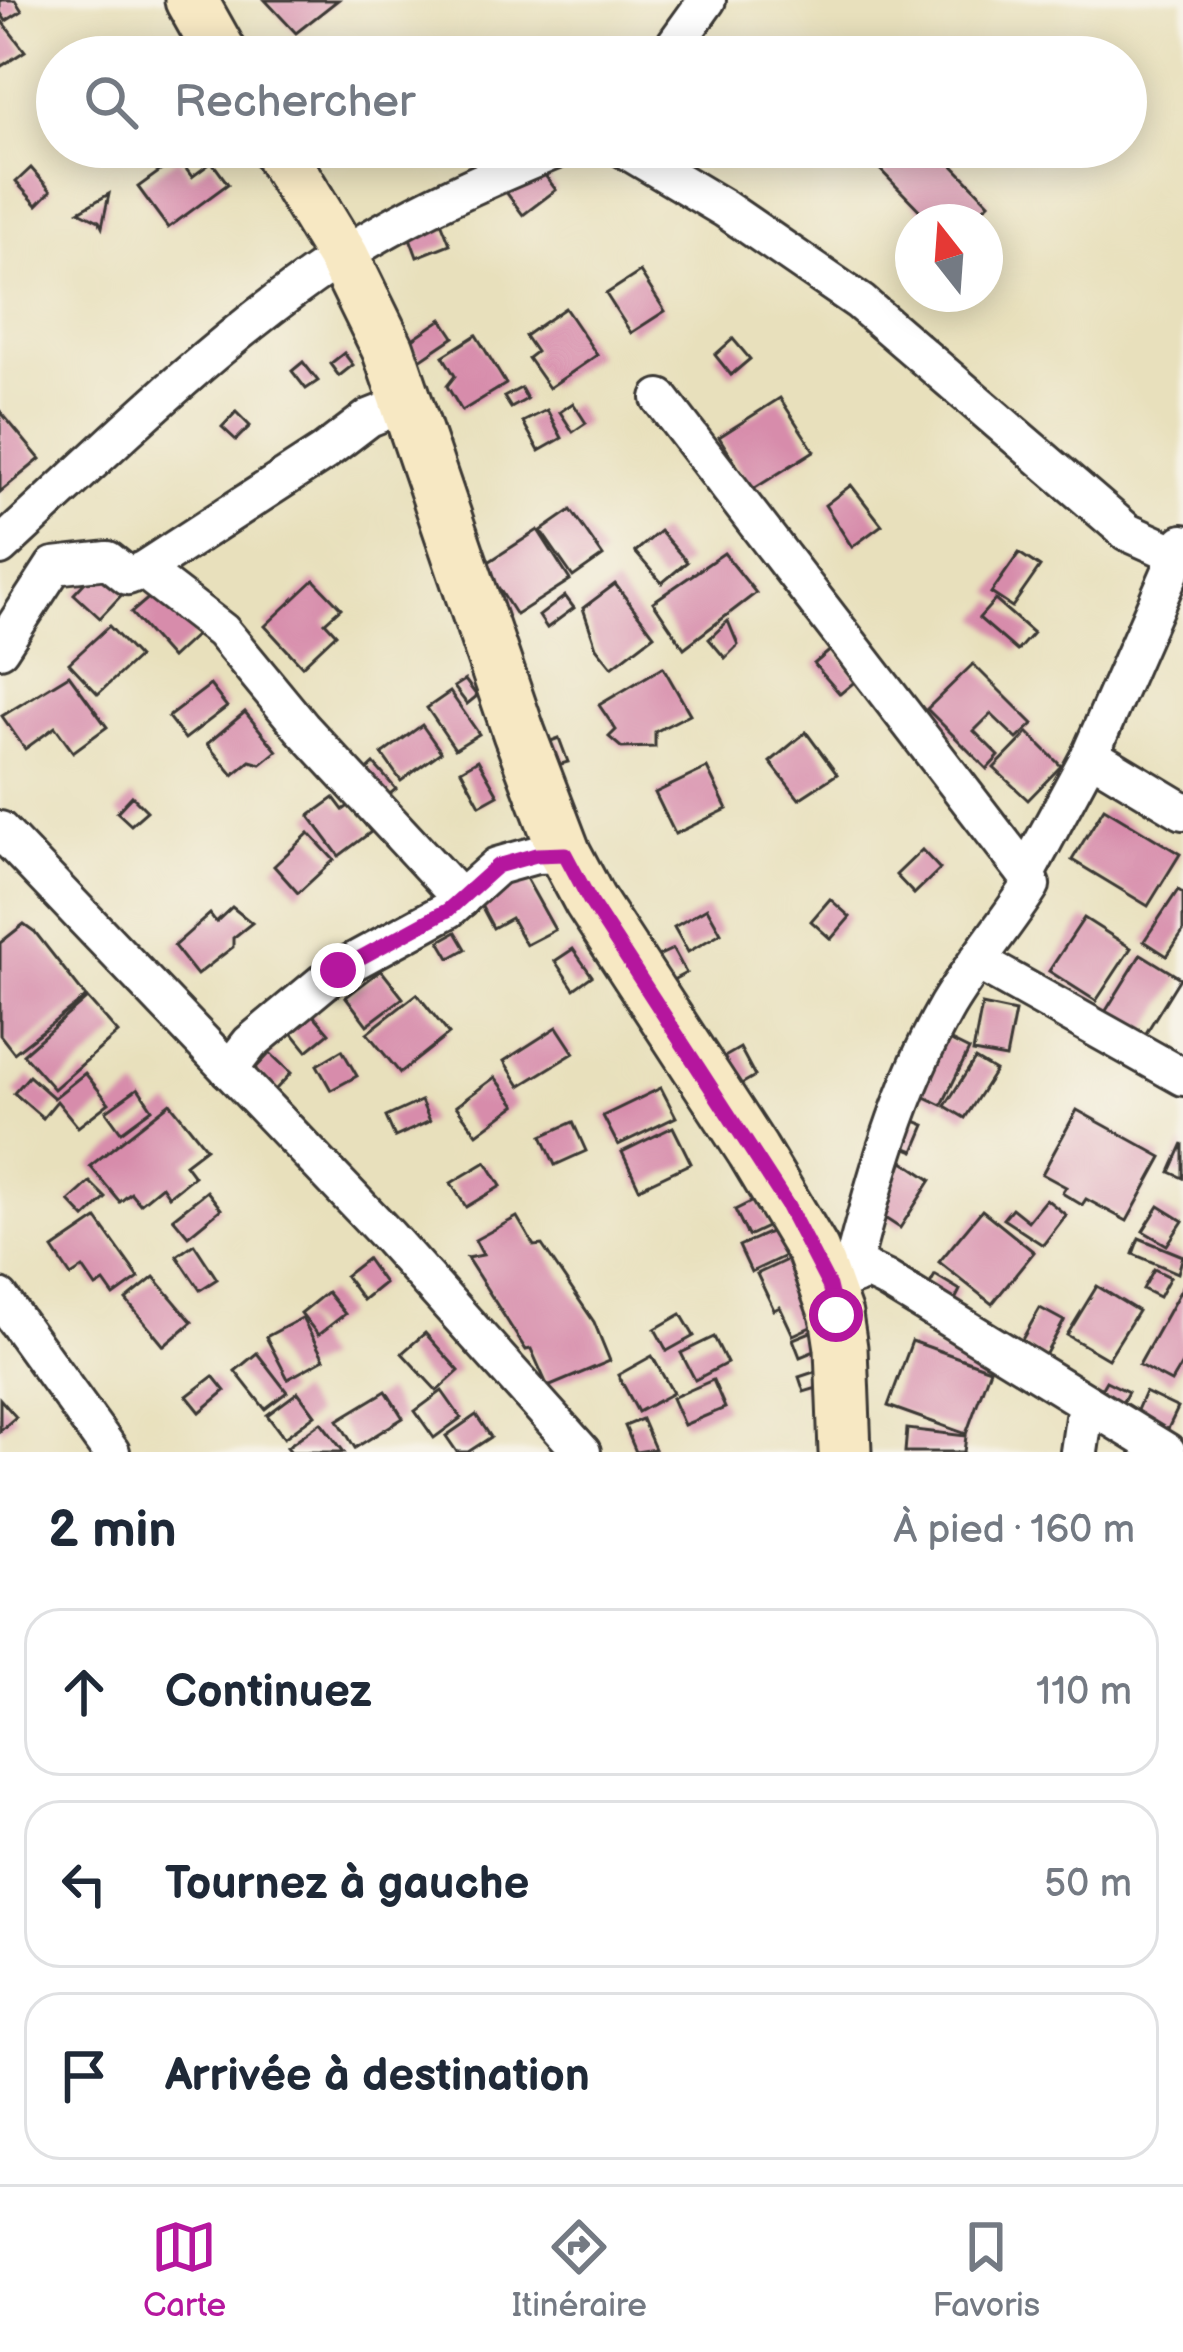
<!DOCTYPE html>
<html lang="fr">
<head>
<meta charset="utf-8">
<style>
	body { margin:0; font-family:"Balsamiq Sans",sans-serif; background:#f2f2f3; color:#1f2937 }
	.compass { position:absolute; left:895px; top:204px; width:108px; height:108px; border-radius:50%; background:#fff; box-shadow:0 6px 30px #0003; rotate:343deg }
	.stop { position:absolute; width:36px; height:36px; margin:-27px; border:9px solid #b5179e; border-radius:50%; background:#fff }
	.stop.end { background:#b5179e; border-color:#fff; box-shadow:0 3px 12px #0008 }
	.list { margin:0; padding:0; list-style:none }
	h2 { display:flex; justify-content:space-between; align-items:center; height:156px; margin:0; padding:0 48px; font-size:51px }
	h2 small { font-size:39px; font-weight:400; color:#747a83 }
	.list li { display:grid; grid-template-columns:78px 1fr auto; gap:36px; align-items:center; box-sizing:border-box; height:168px; margin:0 24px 24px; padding:0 24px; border:3px solid #e0e1e3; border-radius:36px }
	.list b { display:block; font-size:45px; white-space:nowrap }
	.list em { font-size:39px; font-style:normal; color:#747a83 }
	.icon { flex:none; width:66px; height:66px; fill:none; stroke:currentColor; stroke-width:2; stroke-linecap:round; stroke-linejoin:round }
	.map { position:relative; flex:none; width:1183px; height:1452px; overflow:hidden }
	.search { position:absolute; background:#fff; box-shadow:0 6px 30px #0003; left:36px; right:36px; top:36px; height:132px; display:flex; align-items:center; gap:30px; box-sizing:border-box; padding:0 42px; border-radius:66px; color:#747a83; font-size:45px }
	.sheet { height:732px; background:#fff }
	nav { display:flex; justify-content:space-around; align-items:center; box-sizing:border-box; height:168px; border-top:3px solid #e0e1e3; background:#fff; font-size:33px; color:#747a83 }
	nav a { display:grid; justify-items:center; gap:6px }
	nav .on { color:#b5179e }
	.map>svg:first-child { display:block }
	.building { fill:#d78cab }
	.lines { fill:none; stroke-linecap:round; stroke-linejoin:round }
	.street-casing { stroke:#3b3934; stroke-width:42 }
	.secondary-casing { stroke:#3b3934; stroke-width:57 }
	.street { stroke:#fff; stroke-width:36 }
	.secondary { stroke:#f7e8c3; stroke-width:51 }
	.route { stroke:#b5179e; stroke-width:15 }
</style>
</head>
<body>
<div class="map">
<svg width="1183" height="1452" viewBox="0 0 1183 1452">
	<rect width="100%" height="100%" fill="#f7f3e8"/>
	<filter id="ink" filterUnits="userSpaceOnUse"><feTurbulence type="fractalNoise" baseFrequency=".00833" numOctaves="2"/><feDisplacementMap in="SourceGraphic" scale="24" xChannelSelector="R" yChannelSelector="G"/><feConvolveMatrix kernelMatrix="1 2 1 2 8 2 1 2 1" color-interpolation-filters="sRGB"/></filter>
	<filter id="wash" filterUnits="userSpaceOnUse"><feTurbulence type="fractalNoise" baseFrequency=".004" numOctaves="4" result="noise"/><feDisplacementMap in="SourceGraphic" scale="48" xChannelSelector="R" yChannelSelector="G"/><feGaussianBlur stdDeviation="2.7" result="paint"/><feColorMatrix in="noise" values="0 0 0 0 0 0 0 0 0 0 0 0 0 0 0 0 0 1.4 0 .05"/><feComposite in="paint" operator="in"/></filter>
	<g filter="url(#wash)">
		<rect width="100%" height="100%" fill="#e8e0bc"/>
		<g id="blocks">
			<g class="building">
				<path d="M 0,0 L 15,0 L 22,11 L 6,21 L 0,12 Z"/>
				<path d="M 265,0 L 338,0 L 296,33 Z"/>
				<path d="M 0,19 L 25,51 L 0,67 Z"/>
				<path d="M 647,147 L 697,147 L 679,171 Z"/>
				<path d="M 876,147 L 935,147 L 989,203 L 969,222 L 931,222 L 867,156 Z"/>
				<path d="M 178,158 L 192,177 L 212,162 L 228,184 L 168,228 L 138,187 Z"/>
				<path d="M 539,167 L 556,190 L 523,215 L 506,192 Z"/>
				<path d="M 31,168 L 51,191 L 37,205 L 16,182 Z"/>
				<path d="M 109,194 L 102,227 L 99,221 L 79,211 Z"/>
				<path d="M 438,214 L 450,244 L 417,257 L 406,227 Z"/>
				<path d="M 640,272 L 665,311 L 631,333 L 606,294 Z"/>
				<path d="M 565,308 L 597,355 L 549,388 L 528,358 L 536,352 L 525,336 Z"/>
				<path d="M 442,319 L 454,337 L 420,360 L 408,342 Z"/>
				<path d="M 476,335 L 506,384 L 462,411 L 447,386 L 455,376 L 443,356 Z"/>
				<path d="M 733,339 L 750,359 L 731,375 L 715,355 Z"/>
				<path d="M 344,353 L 353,365 L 339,376 L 330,364 Z"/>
				<path d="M 303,362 L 318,381 L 306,389 L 292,371 Z"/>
				<path d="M 521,388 L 527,399 L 511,408 L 504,397 Z"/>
				<path d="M 780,398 L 814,451 L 752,490 L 719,437 Z"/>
				<path d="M 573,403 L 586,423 L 573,432 L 560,412 Z"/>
				<path d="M 547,410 L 562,438 L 539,451 L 523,422 Z"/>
				<path d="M 0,411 L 40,459 L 0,492 Z"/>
				<path d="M 236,412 L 250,426 L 236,440 L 222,427 Z"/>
				<path d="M 851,485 L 882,525 L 852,547 L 825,505 Z"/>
				<path d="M 571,510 L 603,556 L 573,577 L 541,531 Z"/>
				<path d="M 538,530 L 570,580 L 516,615 L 484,565 Z"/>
				<path d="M 660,531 L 687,562 L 662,583 L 635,552 Z"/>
				<path d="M 724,553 L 756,593 L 684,648 L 653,602 Z"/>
				<path d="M 1019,553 L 1040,567 L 1012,607 L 991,593 Z"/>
				<path d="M 104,562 L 129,587 L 100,618 L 74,594 Z"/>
				<path d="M 314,580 L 341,608 L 325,622 L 336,634 L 302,666 L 265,626 Z"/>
				<path d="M 615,584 L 654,635 L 612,667 L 596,647 L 583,608 Z"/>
				<path d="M 159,589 L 198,633 L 171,658 L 131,613 Z"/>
				<path d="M 565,596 L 574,608 L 547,628 L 539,616 Z"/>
				<path d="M 995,600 L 1033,633 L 1017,651 L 979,618 Z"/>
				<path d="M 728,621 L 738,645 L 725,658 L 709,639 Z"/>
				<path d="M 109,626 L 138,657 L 98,694 L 69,663 Z"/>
				<path d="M 833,648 L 858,679 L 840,694 L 814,664 Z"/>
				<path d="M 973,664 L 1033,724 L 1017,739 L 991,714 L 974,731 L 999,756 L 987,769 L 927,709 Z"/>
				<path d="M 663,667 L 690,714 L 655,732 L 655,747 L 622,748 L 609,737 L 616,730 L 599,705 Z"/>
				<path d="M 69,675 L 107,727 L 73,752 L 55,727 L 25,749 L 2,716 Z"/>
				<path d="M 465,680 L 477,696 L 467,704 L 454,687 Z"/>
				<path d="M 210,685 L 227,707 L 185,739 L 168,717 Z"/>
				<path d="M 450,692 L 479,734 L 455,749 L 427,708 Z"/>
				<path d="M 245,712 L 277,751 L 261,764 L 250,761 L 233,775 L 207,744 Z"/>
				<path d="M 422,725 L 441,752 L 401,781 L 382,754 Z"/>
				<path d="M 806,732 L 837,774 L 799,799 L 770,762 Z"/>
				<path d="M 1028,733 L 1061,766 L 1028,800 L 994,768 Z"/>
				<path d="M 559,738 L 568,762 L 551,767 L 543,744 Z"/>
				<path d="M 478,760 L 498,795 L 480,805 L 461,770 Z"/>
				<path d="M 374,764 L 396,789 L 384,799 L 362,775 Z"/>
				<path d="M 707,768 L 727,809 L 675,834 L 655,793 Z"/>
				<path d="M 132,796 L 147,811 L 131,825 L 117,812 Z"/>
				<path d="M 334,798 L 343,810 L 350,805 L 371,832 L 339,856 L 309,816 Z"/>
				<path d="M 1104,808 L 1180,854 L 1148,906 L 1072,860 Z"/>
				<path d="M 309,833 L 334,860 L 298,893 L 274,866 Z"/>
				<path d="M 922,850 L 940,869 L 914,894 L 896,875 Z"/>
				<path d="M 521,869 L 555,930 L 526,945 L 511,918 L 493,928 L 475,894 Z"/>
				<path d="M 1178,890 L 1183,893 L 1183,932 L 1167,956 L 1144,941 Z"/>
				<path d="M 830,899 L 850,917 L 831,939 L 811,921 Z"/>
				<path d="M 232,907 L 252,923 L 233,938 L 233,947 L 197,975 L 174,946 L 210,914 L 216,922 Z"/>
				<path d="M 707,908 L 721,933 L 688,952 L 674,927 Z"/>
				<path d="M 1084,918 L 1131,948 L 1096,1001 L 1049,971 Z"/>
				<path d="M 24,924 L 35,932 L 86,997 L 14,1053 L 0,1035 L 0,943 Z"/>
				<path d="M 456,932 L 466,949 L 450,958 L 440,941 Z"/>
				<path d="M 573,949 L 592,976 L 574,989 L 555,961 Z"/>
				<path d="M 673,949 L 686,973 L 671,981 L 658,956 Z"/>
				<path d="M 1141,954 L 1180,978 L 1138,1046 L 1099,1022 Z"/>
				<path d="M 381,970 L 403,998 L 367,1025 L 346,997 Z"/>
				<path d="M 417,994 L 449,1034 L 400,1073 L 367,1033 Z"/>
				<path d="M 87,998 L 118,1033 L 54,1089 L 23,1054 Z"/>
				<path d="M 982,1005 L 1015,1012 L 1006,1058 L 973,1052 Z"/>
				<path d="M 306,1006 L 329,1033 L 307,1051 L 285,1024 Z"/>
				<path d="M 557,1027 L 574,1053 L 520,1086 L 504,1061 Z"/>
				<path d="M 943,1037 L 969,1050 L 942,1105 L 915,1092 Z"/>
				<path d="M 740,1048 L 755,1076 L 731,1090 L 716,1062 Z"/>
				<path d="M 342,1050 L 357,1076 L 331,1090 L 317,1065 Z"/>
				<path d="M 270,1053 L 291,1073 L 275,1090 L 254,1070 Z"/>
				<path d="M 975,1059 L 995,1071 L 965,1118 L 945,1106 Z"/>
				<path d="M 85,1073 L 109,1103 L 78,1127 L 57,1101 L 43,1118 L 14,1093 L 29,1076 L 54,1098 Z"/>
				<path d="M 495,1077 L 516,1105 L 477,1134 L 456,1106 Z"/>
				<path d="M 138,1088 L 152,1109 L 121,1132 L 106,1111 Z"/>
				<path d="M 661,1088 L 676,1117 L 618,1145 L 603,1116 Z"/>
				<path d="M 421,1101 L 430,1121 L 395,1137 L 386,1117 Z"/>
				<path d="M 170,1103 L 206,1148 L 185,1164 L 194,1176 L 169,1196 L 162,1186 L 140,1204 L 131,1193 L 120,1202 L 90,1166 Z"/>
				<path d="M 1077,1110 L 1162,1157 L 1127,1221 L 1086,1199 L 1082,1205 L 1062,1193 L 1066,1187 L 1042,1174 Z"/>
				<path d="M 905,1117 L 925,1125 L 914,1151 L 894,1143 Z"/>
				<path d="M 573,1122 L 586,1151 L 555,1165 L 542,1136 Z"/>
				<path d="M 673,1127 L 691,1163 L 639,1188 L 622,1152 Z"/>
				<path d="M 1183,1143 L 1183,1178 L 1170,1172 Z"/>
				<path d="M 903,1161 L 931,1180 L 900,1228 L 871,1209 Z"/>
				<path d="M 486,1162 L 501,1186 L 466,1207 L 451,1183 Z"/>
				<path d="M 90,1182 L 106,1198 L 85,1218 L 69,1201 Z"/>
				<path d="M 207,1191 L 221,1209 L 188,1236 L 173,1218 Z"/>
				<path d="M 757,1199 L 771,1225 L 748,1236 L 735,1210 Z"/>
				<path d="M 1046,1199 L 1066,1215 L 1043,1245 L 1003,1219 L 1012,1208 L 1028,1221 Z"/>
				<path d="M 1159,1206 L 1183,1221 L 1167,1245 L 1143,1231 Z"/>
				<path d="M 982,1210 L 1034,1252 L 992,1304 L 939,1262 Z"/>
				<path d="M 517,1217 L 534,1246 L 542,1245 L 594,1322 L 610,1361 L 548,1387 L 531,1349 L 526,1350 L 467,1258 L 483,1255 L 475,1240 Z"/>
				<path d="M 97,1219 L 139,1278 L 114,1296 L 104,1282 L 96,1287 L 83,1268 L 71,1276 L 53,1249 Z"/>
				<path d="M 779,1228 L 791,1253 L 751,1272 L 739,1246 Z"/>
				<path d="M 1139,1238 L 1183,1256 L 1178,1273 L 1133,1254 Z"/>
				<path d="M 194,1244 L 217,1279 L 200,1290 L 177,1256 Z"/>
				<path d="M 367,1259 L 384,1283 L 363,1300 L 345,1276 Z"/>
				<path d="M 789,1259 L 819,1323 L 793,1335 L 780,1307 L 774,1310 L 757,1274 Z"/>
				<path d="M 1154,1269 L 1170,1277 L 1159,1297 L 1143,1289 Z"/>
				<path d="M 935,1275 L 960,1290 L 952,1306 L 926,1291 Z"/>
				<path d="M 154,1277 L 192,1322 L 164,1346 L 126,1300 Z"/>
				<path d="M 1097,1286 L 1138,1311 L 1108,1359 L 1067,1335 Z"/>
				<path d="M 1183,1286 L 1183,1362 L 1171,1382 L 1139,1365 Z"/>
				<path d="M 327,1292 L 345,1314 L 318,1335 L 301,1313 Z"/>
				<path d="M 1040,1308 L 1064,1321 L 1043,1359 L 1019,1345 Z"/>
				<path d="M 681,1314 L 694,1336 L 667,1351 L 655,1329 Z"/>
				<path d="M 302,1318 L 324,1359 L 288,1379 L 266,1337 Z"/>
				<path d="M 818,1329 L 825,1347 L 800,1357 L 793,1339 Z"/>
				<path d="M 425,1333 L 459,1371 L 437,1391 L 402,1353 Z"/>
				<path d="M 714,1337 L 727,1363 L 695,1380 L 681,1353 Z"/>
				<path d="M 912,1341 L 990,1369 L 966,1434 L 888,1406 Z"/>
				<path d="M 257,1353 L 287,1392 L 265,1409 L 235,1371 Z"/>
				<path d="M 652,1356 L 673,1393 L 638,1412 L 618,1375 Z"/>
				<path d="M 823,1369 L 827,1385 L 804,1392 L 799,1377 Z"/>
				<path d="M 213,1376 L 225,1391 L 200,1412 L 187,1396 Z"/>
				<path d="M 713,1380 L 725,1408 L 684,1425 L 672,1398 Z"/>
				<path d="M 1106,1381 L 1128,1392 L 1120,1407 L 1098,1395 Z"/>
				<path d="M 386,1391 L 403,1418 L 355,1448 L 338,1420 Z"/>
				<path d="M 442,1391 L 461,1418 L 434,1438 L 415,1411 Z"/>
				<path d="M 298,1392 L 315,1415 L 284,1438 L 267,1415 Z"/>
				<path d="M 1145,1392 L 1178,1408 L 1166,1433 L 1134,1417 Z"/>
				<path d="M 0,1399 L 16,1417 L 0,1431 Z"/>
				<path d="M 476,1415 L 491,1437 L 468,1452 L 457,1452 L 446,1436 Z"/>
				<path d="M 642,1419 L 655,1449 L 636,1452 L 625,1426 Z"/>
				<path d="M 321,1422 L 344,1452 L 291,1452 L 287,1447 Z"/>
				<path d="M 907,1429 L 966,1436 L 964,1452 L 905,1452 Z"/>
			</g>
		</g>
	</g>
	<g filter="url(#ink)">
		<use href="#blocks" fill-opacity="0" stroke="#3b3934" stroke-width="3"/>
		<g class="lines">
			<g class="street-casing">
				<g id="street">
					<path d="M 666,57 L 707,0"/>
					<path d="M 621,147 L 725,209 L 860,302 L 1127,532 L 1183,557"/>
					<path d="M 660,398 L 1026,874"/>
					<path d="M 0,547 C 100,455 200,356 311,277 C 388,222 476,183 563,147"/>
					<path d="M 143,570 L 222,631 L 302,728 L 461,899"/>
					<path d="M 0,649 L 54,566 L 108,560 L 128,576 L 143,570 L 323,453 L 369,418 L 407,403"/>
					<path d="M 1090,755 L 1183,811"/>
					<path d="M 0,830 L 388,1236 L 582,1452"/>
					<path d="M 978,962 L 1183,1077"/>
					<path d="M 229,1070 L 250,1043 L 338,970 L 448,910 L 497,866 L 536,855 L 565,854"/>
					<path d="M 850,1275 C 874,1183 899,1090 947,1006 C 972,964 1005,926 1031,885 L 1026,874 L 1090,755 L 1183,543"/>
					<path d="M 832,1284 L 868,1271 L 885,1279 L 1167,1452"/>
					<path d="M 0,1298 L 111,1452"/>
					<path d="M 1079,1452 L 1086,1404"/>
				</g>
			</g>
			<g class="secondary-casing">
				<g id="secondary">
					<path d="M 191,0 L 223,57"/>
					<path d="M 276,147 L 343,257 L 388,349 L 519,733 L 565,854 L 590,901 L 753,1151 L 813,1251 L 836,1315 L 841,1348 L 845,1452"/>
				</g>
			</g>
			<use href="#street" class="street"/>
			<use href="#secondary" class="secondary"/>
		</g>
	</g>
	<g class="lines" filter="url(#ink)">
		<path class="route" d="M 338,970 L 448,910 L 497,866 L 536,855 L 565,854 L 590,901 L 787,1205 L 829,1286 L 836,1315"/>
	</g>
</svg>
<svg class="compass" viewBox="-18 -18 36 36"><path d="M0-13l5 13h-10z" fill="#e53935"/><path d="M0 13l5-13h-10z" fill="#747a83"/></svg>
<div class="stop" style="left:836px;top:1315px"></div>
<div class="stop end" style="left:338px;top:970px"></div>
<div class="search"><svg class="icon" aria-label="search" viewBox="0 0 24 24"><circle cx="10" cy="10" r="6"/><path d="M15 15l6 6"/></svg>Rechercher</div>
</div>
<section class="sheet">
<h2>2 min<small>À pied · 160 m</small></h2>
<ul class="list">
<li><svg class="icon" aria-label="ahead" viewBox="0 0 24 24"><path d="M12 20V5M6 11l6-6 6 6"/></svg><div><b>Continuez</b></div><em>110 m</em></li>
<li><svg class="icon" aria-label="left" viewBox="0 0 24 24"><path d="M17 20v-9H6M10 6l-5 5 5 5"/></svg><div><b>Tournez à gauche</b></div><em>50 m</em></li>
<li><svg class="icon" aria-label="arrive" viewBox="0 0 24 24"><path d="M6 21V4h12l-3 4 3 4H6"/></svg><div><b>Arrivée à destination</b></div></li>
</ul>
</section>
<nav>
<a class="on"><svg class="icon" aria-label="map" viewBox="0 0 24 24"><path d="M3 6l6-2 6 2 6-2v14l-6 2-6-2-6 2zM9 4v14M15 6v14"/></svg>Carte</a>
<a><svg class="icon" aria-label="directions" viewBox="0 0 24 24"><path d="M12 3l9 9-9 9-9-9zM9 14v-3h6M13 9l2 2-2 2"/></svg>Itinéraire</a>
<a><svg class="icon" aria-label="saved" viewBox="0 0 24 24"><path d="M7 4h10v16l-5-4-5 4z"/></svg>Favoris</a>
</nav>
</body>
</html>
